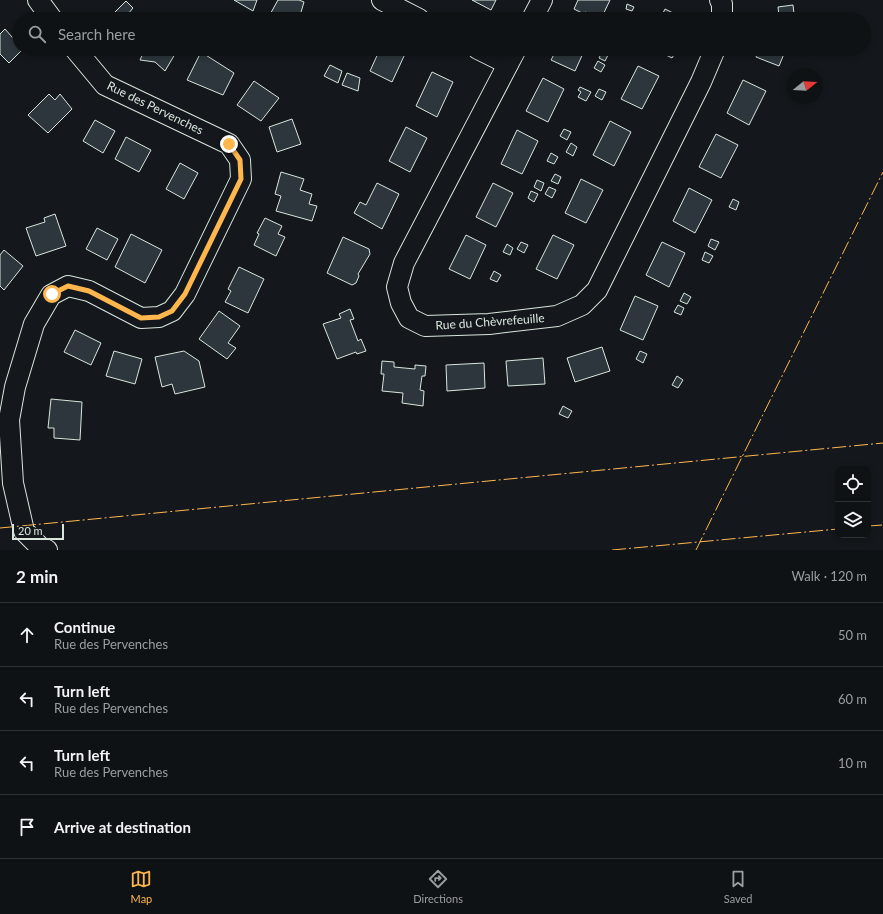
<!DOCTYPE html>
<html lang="en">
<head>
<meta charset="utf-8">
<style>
	body { margin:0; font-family:Lato,sans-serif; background:#181b1e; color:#f1f3f6 }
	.controls { position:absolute; right:12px; bottom:12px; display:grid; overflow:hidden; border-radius:8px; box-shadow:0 2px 6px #0003 }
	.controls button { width:36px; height:36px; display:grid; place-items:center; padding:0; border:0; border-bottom:1px solid #2f3234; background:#0f1215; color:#f1f3f6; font:20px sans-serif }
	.compass { position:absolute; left:787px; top:68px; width:36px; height:36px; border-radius:50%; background:#0f1215; box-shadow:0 2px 6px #0003; rotate:72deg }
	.scale { position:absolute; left:12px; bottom:10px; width:52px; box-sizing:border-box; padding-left:4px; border:2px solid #d8e6dc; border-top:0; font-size:11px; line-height:14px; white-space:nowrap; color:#d8e6dc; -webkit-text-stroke:3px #14181c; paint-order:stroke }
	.stop { position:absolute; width:12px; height:12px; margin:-9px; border:3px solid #ffb74d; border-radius:50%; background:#fff }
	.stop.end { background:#ffb74d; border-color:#fff; box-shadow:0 1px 4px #0008 }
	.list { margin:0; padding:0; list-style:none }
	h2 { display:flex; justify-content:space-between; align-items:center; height:52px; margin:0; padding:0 16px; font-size:17px }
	h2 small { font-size:13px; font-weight:400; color:#9b9ea0 }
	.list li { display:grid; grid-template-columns:26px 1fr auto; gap:12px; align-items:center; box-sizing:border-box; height:64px; padding:0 16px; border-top:1px solid #2f3234 }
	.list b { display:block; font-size:15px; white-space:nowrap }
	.list p { margin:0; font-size:13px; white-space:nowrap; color:#9b9ea0 }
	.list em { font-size:13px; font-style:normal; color:#9b9ea0 }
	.icon { flex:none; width:22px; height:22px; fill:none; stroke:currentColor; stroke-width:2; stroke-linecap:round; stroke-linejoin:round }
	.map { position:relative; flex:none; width:883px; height:550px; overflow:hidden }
	.search { position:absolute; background:#0f1215; box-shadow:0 2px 6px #0003; left:12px; right:12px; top:12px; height:44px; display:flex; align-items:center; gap:10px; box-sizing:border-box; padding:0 14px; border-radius:22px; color:#9b9ea0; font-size:15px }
	.sheet { height:308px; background:#0f1215 }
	nav { display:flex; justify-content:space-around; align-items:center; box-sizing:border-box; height:56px; border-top:1px solid #2f3234; background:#0f1215; font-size:11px; color:#9b9ea0 }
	nav a { display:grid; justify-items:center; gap:2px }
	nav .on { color:#ffb74d }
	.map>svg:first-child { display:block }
	.building { fill:#2c363c; stroke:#d8e6dc }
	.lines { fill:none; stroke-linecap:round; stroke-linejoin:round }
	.minor-casing { stroke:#d8e6dc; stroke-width:22 }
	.minor { stroke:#14181c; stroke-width:20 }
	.power { stroke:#ffb74d; stroke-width:1; stroke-dasharray:14 3 2 3; stroke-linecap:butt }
	.route { stroke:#ffb74d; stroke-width:5 }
	.labels { text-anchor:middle; stroke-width:3; stroke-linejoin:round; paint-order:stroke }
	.street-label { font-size:12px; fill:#d8e6dc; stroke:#14181c }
</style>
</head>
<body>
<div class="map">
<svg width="883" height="550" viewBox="0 0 883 550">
	<rect width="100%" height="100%" fill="#14181c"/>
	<g class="building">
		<path d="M 234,0 L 257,0 L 253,11 Z"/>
		<path d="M 278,0 L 299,0 L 304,2 L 299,19 L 268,18 Z"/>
		<path d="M 472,0 L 496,0 L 491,10 Z"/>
		<path d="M 578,0 L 610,0 L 601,19 L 585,12 L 584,14 L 574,9 Z"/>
		<path d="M 126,1 L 133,8 L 128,14 L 134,19 L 108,19 Z"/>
		<path d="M 627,4 L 634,7 L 632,11 L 626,9 Z"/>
		<path d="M 793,5 L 794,14 L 779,16 L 778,7 Z"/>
		<path d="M 665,9 L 685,19 L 660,19 Z"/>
		<path d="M 321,15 L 328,19 L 319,19 Z"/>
		<path d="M 5,29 L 19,45 L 19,49 L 23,49 L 9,63 L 0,54 L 0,34 Z"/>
		<path d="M 145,49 L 178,49 L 165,71 L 155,62 L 140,60 Z"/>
		<path d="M 325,49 L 340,49 L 337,55 Z"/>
		<path d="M 380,49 L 388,49 L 393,52 L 395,49 L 405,54 L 392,82 L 370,71 Z"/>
		<path d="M 557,49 L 585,49 L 575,71 L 551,60 Z"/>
		<path d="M 616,49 L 625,49 L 622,54 L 615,50 Z"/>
		<path d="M 662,49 L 673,49 L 672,51 L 675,53 L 672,58 L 662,53 Z"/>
		<path d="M 759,49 L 786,49 L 779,66 L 756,57 Z"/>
		<path d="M 603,50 L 609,53 L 605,61 L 599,58 Z"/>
		<path d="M 201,52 L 234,73 L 223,95 L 187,80 Z"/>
		<path d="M 598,61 L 605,65 L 601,72 L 594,68 Z"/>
		<path d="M 330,65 L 342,71 L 338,83 L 324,76 Z"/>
		<path d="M 638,66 L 659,76 L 642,109 L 621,99 Z"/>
		<path d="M 432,72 L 453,82 L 437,117 L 416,106 Z"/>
		<path d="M 347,73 L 360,78 L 358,91 L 342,85 Z"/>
		<path d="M 543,78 L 564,89 L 548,122 L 526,111 Z"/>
		<path d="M 743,80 L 766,91 L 749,125 L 727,113 Z"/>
		<path d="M 254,81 L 279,98 L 261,121 L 237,105 Z"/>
		<path d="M 580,87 L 591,92 L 586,101 L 578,97 L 581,92 L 578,90 Z"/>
		<path d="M 599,89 L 606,92 L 602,100 L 595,96 Z"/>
		<path d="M 49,94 L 55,100 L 60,94 L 72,109 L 48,133 L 28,115 Z"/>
		<path d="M 292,119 L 301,144 L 277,152 L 269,127 Z"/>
		<path d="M 95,120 L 115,131 L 103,153 L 83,141 Z"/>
		<path d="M 610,121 L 631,132 L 614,166 L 593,155 Z"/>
		<path d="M 406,127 L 427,138 L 410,172 L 389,161 Z"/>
		<path d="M 564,129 L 571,132 L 567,140 L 560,136 Z"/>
		<path d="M 517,130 L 538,141 L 522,174 L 501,164 Z"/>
		<path d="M 716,134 L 738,145 L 721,178 L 699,167 Z"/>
		<path d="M 126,137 L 151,150 L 139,172 L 115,159 Z"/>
		<path d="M 571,143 L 577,147 L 573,156 L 566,152 Z"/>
		<path d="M 551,153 L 558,157 L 554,164 L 547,161 Z"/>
		<path d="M 180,163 L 198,173 L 184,199 L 166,189 Z"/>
		<path d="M 281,172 L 304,179 L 300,190 L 312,194 L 309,204 L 317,206 L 312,221 L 276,211 L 281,196 L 275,194 Z"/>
		<path d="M 555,174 L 561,177 L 558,184 L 551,181 Z"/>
		<path d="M 581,179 L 603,190 L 586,223 L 565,213 Z"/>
		<path d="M 537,180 L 544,183 L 541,191 L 534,187 Z"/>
		<path d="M 377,183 L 399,194 L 382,229 L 354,213 L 360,202 L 366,205 Z"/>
		<path d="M 493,183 L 513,193 L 496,227 L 476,217 Z"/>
		<path d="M 549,187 L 556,190 L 552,198 L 545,194 Z"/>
		<path d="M 689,188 L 712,200 L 695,233 L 673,221 Z"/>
		<path d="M 531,191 L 538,194 L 534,202 L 528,198 Z"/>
		<path d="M 733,199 L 739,202 L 736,210 L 729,207 Z"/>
		<path d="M 55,214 L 66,246 L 36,256 L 26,228 L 45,222 L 44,218 Z"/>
		<path d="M 265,218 L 282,226 L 278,234 L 285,237 L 276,256 L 254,245 L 259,234 L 257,233 Z"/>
		<path d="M 97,228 L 118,239 L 107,260 L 86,249 Z"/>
		<path d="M 131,234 L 162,250 L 145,283 L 115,267 Z"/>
		<path d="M 466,235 L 486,245 L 470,279 L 449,269 Z"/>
		<path d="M 553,235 L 574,245 L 557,279 L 536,269 Z"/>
		<path d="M 343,237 L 369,249 L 370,254 L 358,274 L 359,276 L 356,283 L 352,285 L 327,273 Z"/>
		<path d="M 711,239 L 719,242 L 715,250 L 708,246 Z"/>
		<path d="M 521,242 L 528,245 L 524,253 L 517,249 Z"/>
		<path d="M 662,242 L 685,253 L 669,287 L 646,275 Z"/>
		<path d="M 507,244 L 513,248 L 510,255 L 503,252 Z"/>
		<path d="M 4,250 L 23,266 L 4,290 L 0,286 L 0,255 Z"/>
		<path d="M 705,252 L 713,256 L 709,263 L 702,260 Z"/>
		<path d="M 239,267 L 264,279 L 248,313 L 225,302 L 231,291 L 228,289 Z"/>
		<path d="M 494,271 L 501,275 L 497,282 L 490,279 Z"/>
		<path d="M 684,293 L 691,297 L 687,304 L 680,301 Z"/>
		<path d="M 635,296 L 658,306 L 643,340 L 620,330 Z"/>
		<path d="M 678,305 L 684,308 L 681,315 L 674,312 Z"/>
		<path d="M 350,309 L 354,319 L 350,320 L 358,341 L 361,339 L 366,351 L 357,354 L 356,352 L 337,359 L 323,324 L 341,318 L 339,314 Z"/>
		<path d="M 219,311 L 240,326 L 228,343 L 236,348 L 227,359 L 199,339 Z"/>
		<path d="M 75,330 L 101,343 L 91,365 L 64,352 Z"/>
		<path d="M 602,347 L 610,371 L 575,382 L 567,358 Z"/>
		<path d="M 114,351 L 142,359 L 135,384 L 106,376 Z"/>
		<path d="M 184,351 L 199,361 L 205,387 L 175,394 L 172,384 L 162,387 L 155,357 Z"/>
		<path d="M 640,351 L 647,354 L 643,363 L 636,359 Z"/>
		<path d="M 543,358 L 545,384 L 508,386 L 506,361 Z"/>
		<path d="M 382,361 L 394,362 L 394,367 L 415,369 L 415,365 L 426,366 L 425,376 L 422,376 L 420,390 L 424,391 L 423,406 L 402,403 L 403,393 L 382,391 L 384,374 L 381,374 Z"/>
		<path d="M 484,363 L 485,388 L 447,391 L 446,365 Z"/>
		<path d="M 677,376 L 683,380 L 678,388 L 672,385 Z"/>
		<path d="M 51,399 L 82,402 L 80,440 L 54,438 L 54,428 L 48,428 Z"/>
		<path d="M 563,406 L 572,411 L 568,418 L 559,414 Z"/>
	</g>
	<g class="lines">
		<g class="minor-casing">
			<g id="minor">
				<path d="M 38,0 L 52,19"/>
				<path d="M 382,0 L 419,19"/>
				<path d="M 720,0 L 722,4 L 722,19"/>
				<path d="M 532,19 L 542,0"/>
				<path d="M 478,49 L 508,64"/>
				<path d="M 516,49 L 404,263 L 397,287 L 401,303 L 409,318 L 425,326 L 489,324 L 557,316 L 582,305 L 597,290 L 701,82 L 715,49"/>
				<path d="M 47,550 L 39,546 L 24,531 L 13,483 L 9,420 L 15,387 L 34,324 L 51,295 L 68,286 L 89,291 L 141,318 L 159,317 L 172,311 L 185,294 L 241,179 L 240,160 L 229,144 L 105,85 L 75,49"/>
			</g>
		</g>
		<use href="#minor" class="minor"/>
		<g class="power">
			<path d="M 868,526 L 883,525"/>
			<path d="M 0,528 L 883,443"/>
			<path d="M 612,550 L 838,529"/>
			<path d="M 696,550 L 883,172"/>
		</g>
	</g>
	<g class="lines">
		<path class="route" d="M 52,294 L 68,286 L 89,291 L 141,318 L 159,317 L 172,311 L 185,294 L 241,179 L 240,160 L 229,144"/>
	</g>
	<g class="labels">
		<g class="street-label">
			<text transform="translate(155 108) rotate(26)" y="4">Rue des Pervenches</text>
			<text transform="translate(490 322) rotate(-4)" y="4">Rue du Chèvrefeuille</text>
		</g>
	</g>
</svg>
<div class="controls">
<button><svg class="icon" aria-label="locate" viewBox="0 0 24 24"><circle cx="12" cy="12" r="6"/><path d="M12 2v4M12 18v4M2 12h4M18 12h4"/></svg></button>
<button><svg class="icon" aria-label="layers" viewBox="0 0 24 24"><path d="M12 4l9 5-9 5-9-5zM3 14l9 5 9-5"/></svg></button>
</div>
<svg class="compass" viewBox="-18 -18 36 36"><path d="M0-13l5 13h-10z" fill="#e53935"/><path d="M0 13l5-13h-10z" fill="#9b9ea0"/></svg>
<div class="scale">20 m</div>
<div class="stop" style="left:52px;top:294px"></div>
<div class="stop end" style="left:229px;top:144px"></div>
<div class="search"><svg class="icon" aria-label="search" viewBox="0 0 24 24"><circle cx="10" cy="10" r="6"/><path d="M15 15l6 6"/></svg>Search here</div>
</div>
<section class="sheet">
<h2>2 min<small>Walk · 120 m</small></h2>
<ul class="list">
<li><svg class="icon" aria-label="ahead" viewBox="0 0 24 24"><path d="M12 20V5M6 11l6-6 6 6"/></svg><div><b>Continue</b><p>Rue des Pervenches</p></div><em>50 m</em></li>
<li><svg class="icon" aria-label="left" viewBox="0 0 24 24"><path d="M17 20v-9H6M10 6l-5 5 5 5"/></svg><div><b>Turn left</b><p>Rue des Pervenches</p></div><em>60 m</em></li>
<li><svg class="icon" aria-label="left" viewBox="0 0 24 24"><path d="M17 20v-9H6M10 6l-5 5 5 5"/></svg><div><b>Turn left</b><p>Rue des Pervenches</p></div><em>10 m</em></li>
<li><svg class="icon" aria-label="arrive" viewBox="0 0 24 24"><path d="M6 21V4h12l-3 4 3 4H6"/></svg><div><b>Arrive at destination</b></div></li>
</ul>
</section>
<nav>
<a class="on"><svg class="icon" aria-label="map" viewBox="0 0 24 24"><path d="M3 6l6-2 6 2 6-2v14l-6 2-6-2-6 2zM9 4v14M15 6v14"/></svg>Map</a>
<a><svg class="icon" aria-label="directions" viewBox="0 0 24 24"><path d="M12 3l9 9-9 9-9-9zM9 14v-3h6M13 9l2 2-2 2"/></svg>Directions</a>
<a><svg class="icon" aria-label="saved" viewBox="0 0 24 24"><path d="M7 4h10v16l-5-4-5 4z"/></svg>Saved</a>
</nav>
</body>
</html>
